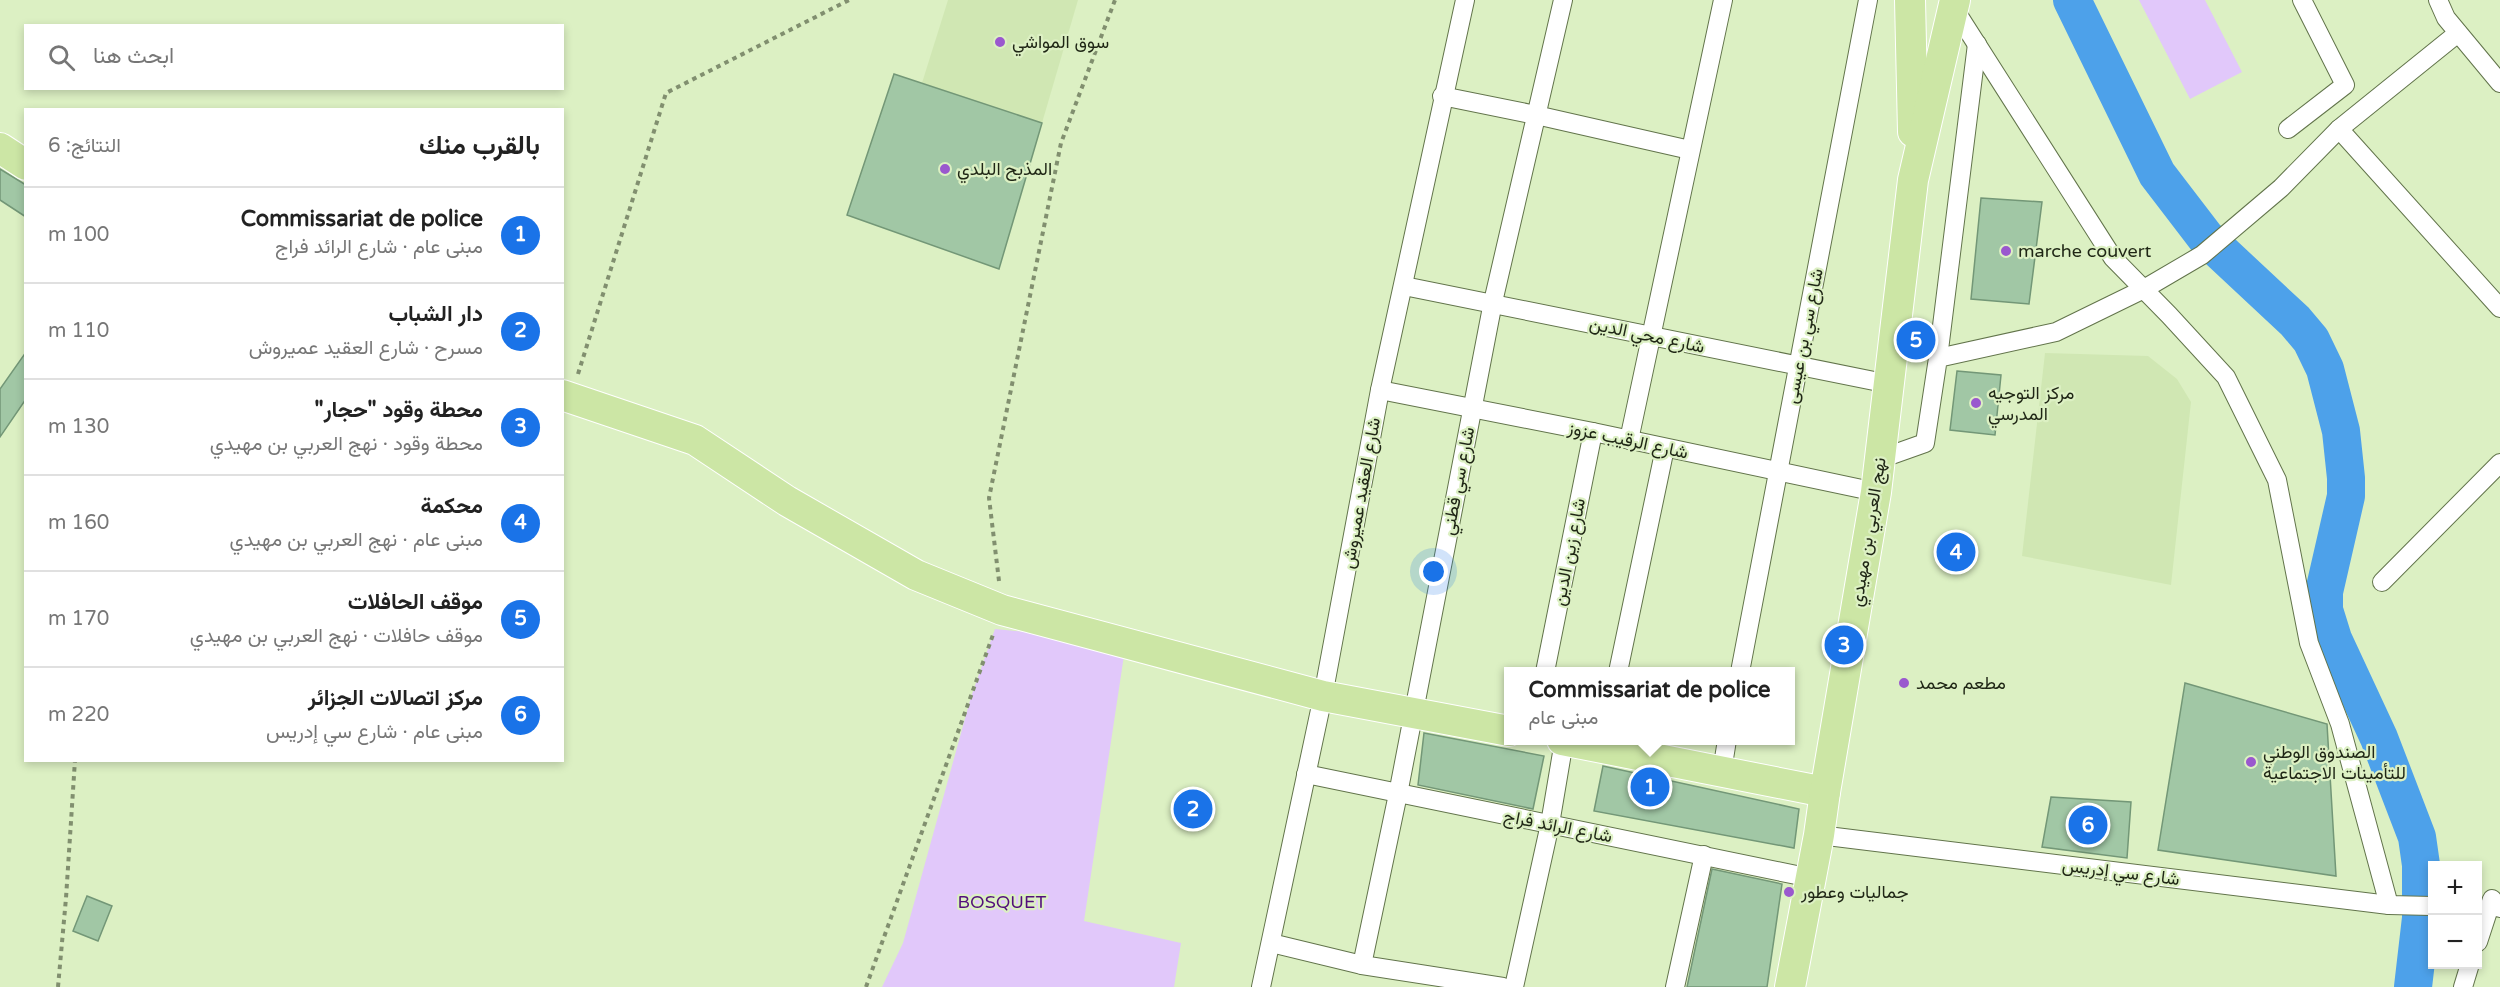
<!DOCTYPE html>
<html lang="ar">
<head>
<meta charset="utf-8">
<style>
	body { margin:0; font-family:"Varela Round",Vazirmatn,sans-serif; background:#f6f6f6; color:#222; direction:rtl }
	.controls { position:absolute; right:18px; bottom:18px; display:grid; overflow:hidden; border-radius:0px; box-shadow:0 3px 9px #0003 }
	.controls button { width:54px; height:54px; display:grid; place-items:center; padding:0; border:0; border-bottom:2px solid #e0e0e0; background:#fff; color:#222; font:30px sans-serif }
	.you { position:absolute; left:1434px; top:572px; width:21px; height:21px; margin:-15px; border:4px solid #fff; border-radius:50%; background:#1a73e8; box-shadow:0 0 0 9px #1a73e833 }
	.badge { display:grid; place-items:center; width:39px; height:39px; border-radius:50%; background:#1a73e8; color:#fff; font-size:20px; font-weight:700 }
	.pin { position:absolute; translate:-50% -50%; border:3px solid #fff; box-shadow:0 2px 6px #0006 }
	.popup { position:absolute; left:1504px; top:667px; width:291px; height:78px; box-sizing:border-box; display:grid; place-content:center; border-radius:0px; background:#fff; filter:drop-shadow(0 2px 4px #0005); font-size:20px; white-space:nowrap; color:#767676 }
	.popup b { font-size:22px; color:#222 }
	.popup::after { content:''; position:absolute; left:50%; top:100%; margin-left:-12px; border:12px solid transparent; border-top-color:#fff }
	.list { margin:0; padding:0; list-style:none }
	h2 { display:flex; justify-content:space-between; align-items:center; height:78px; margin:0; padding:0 24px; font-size:26px }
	h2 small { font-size:20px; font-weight:400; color:#767676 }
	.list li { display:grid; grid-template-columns:39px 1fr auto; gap:18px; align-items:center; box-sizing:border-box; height:96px; padding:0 24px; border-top:2px solid #e0e0e0 }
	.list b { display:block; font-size:22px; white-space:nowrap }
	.list p { margin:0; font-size:20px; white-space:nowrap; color:#767676 }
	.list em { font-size:20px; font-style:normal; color:#767676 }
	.icon { flex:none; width:33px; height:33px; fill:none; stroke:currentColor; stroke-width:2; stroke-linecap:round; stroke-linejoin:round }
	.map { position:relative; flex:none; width:2500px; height:987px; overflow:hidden; direction:ltr }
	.search { position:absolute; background:#fff; box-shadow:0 3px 9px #0003; left:24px; top:24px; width:540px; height:66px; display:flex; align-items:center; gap:15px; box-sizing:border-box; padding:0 21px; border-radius:0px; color:#767676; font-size:22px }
	.panel { position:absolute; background:#fff; box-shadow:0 3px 9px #0003; left:24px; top:108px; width:540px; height:654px; border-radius:0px; direction:rtl }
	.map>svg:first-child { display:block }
	.built { fill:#d0e7b3 }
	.green { fill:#e1c8fa }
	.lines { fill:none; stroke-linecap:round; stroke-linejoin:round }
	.river { stroke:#4da1ea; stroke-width:38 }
	.building { fill:#a1c7a5; stroke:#739777; stroke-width:1.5 }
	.minor-casing { stroke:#62744b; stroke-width:20 }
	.primary-casing { stroke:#fff; stroke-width:32 }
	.path { stroke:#818f6f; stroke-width:4; stroke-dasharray:4.5 4.5; stroke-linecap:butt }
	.minor { stroke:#fff; stroke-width:18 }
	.primary { stroke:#cce6a5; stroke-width:30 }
	.poi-dot { fill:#9a58ce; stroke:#dcf0c3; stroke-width:2 }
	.labels { text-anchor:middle; stroke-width:4.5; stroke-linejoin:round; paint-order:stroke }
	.poi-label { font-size:18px; fill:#1f2615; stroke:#dcf0c3; text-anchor:start }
	.street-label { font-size:18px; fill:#1f2615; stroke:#dcf0c3 }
	.park-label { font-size:18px; fill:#520e7b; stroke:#dcf0c3 }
</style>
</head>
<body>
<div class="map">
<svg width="2500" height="987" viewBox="0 0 2500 987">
	<rect width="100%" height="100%" fill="#dcf0c3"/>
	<g class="built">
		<path d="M 948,0 L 1078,0 L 1042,123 L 922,83 Z"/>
		<path d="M 2045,353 L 2148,356 L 2177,379 L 2191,402 L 2171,585 L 2022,556 Z"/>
	</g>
	<g class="green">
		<path d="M 2139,0 L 2205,0 L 2242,72 L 2190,99 Z"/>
		<path d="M 995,629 L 1126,642 L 1084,921 L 1181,943 L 1174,987 L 882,987 L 903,943 L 971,697 Z"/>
	</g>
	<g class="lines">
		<path class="river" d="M 2072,0 L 2157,174 L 2206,238 L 2295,321 L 2311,340 L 2325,369 L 2341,431 L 2346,478 L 2346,496 L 2324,592 L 2324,610 L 2333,639 L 2379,738 L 2417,837 L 2421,865 L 2421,918 L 2413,987"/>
	</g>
	<g class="building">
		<path d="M 894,74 L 1042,123 L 999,269 L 847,215 Z"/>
		<path d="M 0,169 L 26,185 L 26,217 L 0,200 Z"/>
		<path d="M 1981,198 L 2042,202 L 2029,304 L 1971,299 Z"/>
		<path d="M 26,352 L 26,399 L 0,437 L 0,389 Z"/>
		<path d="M 1957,371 L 2001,375 L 1995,435 L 1950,430 Z"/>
		<path d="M 2185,683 L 2327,724 L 2336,876 L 2158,850 Z"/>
		<path d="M 1424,733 L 1544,756 L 1533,809 L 1418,785 Z"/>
		<path d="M 1603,766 L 1799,809 L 1794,848 L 1594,811 Z"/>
		<path d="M 2051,797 L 2131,802 L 2127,858 L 2042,847 Z"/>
		<path d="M 1712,869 L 1782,884 L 1767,987 L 1687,987 Z"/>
		<path d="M 87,896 L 112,906 L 98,941 L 73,931 Z"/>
	</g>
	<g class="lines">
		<g class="minor-casing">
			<g id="minor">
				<path d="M 2438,0 L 2446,18 L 2500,83"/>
				<path d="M 1953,7 L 2113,258 L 2169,315 L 2226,377 L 2277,480 L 2309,643 L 2340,724 L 2389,905"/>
				<path d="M 1442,96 L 1536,115 L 1690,150"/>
				<path d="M 2288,129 L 2345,85 L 2302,0"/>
				<path d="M 2339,129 L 2500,308"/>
				<path d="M 1404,286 L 1889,384"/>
				<path d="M 1938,358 L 1977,44"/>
				<path d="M 1380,390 L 1593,432 L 1876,492"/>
				<path d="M 1629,440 L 1723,0"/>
				<path d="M 1880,459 L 1925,443 L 1938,358 L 2056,332 L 2144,289 L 2202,255 L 2281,188 L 2339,129 L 2458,33"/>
				<path d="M 2382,582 L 2500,463"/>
				<path d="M 1545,672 L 1593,432"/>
				<path d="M 1618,672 L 1665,448"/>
				<path d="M 1740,672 L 1868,0"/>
				<path d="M 1722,771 L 1727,740"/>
				<path d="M 1306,774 L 1811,878"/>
				<path d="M 1819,835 L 2389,905 L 2432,906"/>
				<path d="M 2478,942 L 2492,899 L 2500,908"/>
				<path d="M 1271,943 L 1362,965 L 1503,987"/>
				<path d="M 1362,965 L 1398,794 L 1493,302 L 1563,0"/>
				<path d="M 1261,987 L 1323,696 L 1380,390 L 1465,0"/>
				<path d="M 1514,987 L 1550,824 L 1564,741"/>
				<path d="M 1675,987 L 1704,855"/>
				<path d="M 2463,987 L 2470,964"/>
			</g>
		</g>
		<g class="primary-casing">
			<g id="primary">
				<path d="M 1910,0 L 1913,132"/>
				<path d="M 0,148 L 26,165"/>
				<path d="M 562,395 L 695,440 L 787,501 L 916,575 L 1002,610 L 1323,696 L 1509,731"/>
				<path d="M 1562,740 L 1825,792"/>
				<path d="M 1790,987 L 1819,835 L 1825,792 L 1876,492 L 1913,180 L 1955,0"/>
			</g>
		</g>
		<g class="path">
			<path d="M 578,374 L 666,93 L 849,0"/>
			<path d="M 999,581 L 989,498 L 1061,143 L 1115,0"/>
			<path d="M 58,987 L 66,898 L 75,760"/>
			<path d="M 866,987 L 994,632"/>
		</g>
		<use href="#minor" class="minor"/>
		<use href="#primary" class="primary"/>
	</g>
	<g class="poi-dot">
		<circle cx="1000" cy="42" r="6"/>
		<circle cx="945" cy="169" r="6"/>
		<circle cx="2006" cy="251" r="6"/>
		<circle cx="1976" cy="403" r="6"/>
		<circle cx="1904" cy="683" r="6"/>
		<circle cx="2251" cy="762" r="6"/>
		<circle cx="1789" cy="892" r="6"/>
	</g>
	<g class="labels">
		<g class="poi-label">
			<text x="1012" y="48">سوق المواشي</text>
			<text x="957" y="175">المذبح البلدي</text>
			<text x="2018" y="257">marche couvert</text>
			<text x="1988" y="399">مركز التوجيه<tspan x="1988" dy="21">المدرسي</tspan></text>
			<text x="1916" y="689">مطعم محمد</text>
			<text x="2263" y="758">الصندوق الوطني<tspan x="2263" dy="21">للتأمينات الاجتماعية</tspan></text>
			<text x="1801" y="898">جماليات وعطور</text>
		</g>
		<g class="street-label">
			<text transform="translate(1647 335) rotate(12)" y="6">شارع محي الدين</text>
			<text transform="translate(1804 336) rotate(-79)" y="6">شارع سي بن عيسى</text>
			<text transform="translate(1628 440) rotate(12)" y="6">شارع الرقيب عزوز</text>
			<text transform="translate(1458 481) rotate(-79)" y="6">شارع سي قطني</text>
			<text transform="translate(1361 493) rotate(-80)" y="6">شارع العقيد عميروش</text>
			<text transform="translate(1868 532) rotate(-81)" y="6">نهج العربي بن مهيدي</text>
			<text transform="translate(1569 552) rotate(-79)" y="6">شارع زين الدين</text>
			<text transform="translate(1558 826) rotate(11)" y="6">شارع الرائد فراج</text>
			<text transform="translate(2121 872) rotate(7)" y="6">شارع سي إدريس</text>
		</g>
		<g class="park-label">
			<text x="1002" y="908">BOSQUET</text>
		</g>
	</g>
</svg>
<div class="controls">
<button>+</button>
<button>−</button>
</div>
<div class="you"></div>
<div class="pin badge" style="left:1650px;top:787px">1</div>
<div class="popup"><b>Commissariat de police</b>مبنى عام</div>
<div class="pin badge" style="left:1193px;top:809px">2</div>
<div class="pin badge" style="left:1844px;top:645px">3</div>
<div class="pin badge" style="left:1956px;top:552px">4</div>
<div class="pin badge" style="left:1916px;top:340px">5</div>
<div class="pin badge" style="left:2088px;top:825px">6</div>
<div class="search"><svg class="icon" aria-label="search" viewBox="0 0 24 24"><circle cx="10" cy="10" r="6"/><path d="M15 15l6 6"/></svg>ابحث هنا</div>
<section class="panel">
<h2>بالقرب منك<small>النتائج: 6</small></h2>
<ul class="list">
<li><span class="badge">1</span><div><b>Commissariat de police</b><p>مبنى عام · شارع الرائد فراج</p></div><em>100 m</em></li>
<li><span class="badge">2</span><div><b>دار الشباب</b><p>مسرح · شارع العقيد عميروش</p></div><em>110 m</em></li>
<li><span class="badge">3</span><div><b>محطة وقود &quot;حجار&quot;</b><p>محطة وقود · نهج العربي بن مهيدي</p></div><em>130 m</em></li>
<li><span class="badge">4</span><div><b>محكمة</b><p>مبنى عام · نهج العربي بن مهيدي</p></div><em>160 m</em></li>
<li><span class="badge">5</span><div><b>موقف الحافلات</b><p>موقف حافلات · نهج العربي بن مهيدي</p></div><em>170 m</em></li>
<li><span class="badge">6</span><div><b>مركز اتصالات الجزائر</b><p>مبنى عام · شارع سي إدريس</p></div><em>220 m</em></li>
</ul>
</section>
</div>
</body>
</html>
